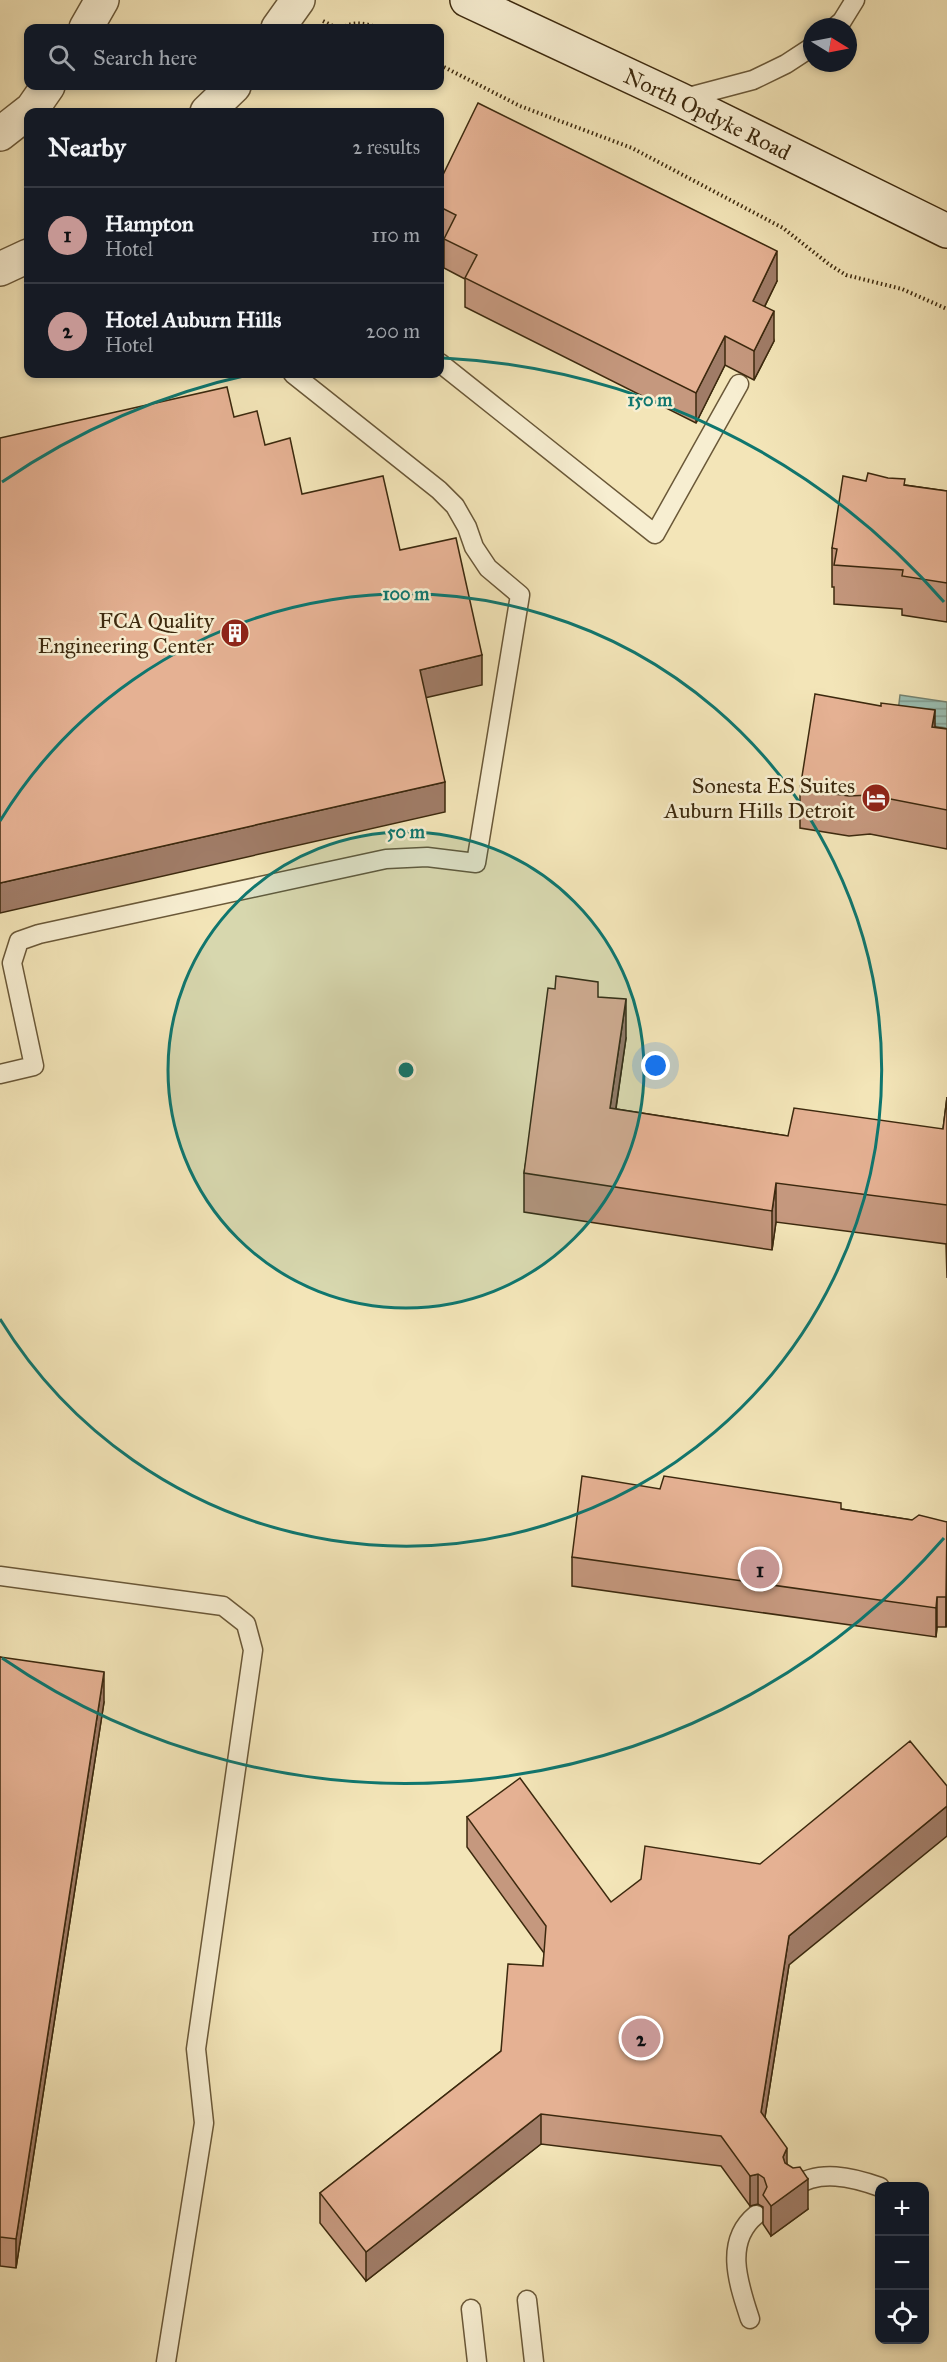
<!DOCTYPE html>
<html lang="en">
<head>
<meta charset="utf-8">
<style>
	body { margin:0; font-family:"IM FELL Great Primer",serif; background:#242831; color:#f1f3f6 }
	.controls { position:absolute; right:18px; bottom:18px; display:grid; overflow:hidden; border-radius:12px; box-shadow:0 3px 9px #0003 }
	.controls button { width:54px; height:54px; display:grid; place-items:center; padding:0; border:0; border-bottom:2px solid #363941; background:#171b24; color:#f1f3f6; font:30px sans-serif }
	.compass { position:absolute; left:803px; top:18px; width:54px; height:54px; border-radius:50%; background:#171b24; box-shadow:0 3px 9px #0003; rotate:100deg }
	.you { position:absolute; left:656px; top:1066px; width:21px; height:21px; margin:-15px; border:4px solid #fff; border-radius:50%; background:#1a73e8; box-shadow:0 0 0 9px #1a73e833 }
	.badge { display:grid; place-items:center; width:39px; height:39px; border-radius:50%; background:#c59692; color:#111; font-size:20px; font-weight:700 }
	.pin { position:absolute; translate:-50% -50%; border:3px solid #fff; box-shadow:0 2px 6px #0006 }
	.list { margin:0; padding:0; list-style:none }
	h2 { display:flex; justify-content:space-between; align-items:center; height:78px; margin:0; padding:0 24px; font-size:26px }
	h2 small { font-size:20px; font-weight:400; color:#9ea1a6 }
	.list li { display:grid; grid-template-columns:39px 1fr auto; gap:18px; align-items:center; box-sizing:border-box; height:96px; padding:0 24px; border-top:2px solid #363941 }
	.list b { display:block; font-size:22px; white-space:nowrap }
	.list p { margin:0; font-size:20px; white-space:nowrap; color:#9ea1a6 }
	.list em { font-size:20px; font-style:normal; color:#9ea1a6 }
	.icon { flex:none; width:33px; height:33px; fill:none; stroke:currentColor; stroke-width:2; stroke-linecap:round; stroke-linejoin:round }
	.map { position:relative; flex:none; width:947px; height:2362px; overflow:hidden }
	.search { position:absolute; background:#171b24; box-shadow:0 3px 9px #0003; left:24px; top:24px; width:420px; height:66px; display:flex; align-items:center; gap:15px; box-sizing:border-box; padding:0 21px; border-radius:12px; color:#9ea1a6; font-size:22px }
	.panel { position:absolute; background:#171b24; box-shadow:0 3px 9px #0003; left:24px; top:108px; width:420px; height:270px; border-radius:12px }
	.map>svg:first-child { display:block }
	.water { fill:url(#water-rules); stroke:#758371; stroke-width:1.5 }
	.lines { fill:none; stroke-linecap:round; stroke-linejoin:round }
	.service-casing { stroke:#6a5838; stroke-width:21 }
	.tertiary-casing { stroke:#6a5838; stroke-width:36 }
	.secondary-casing { stroke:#3c290e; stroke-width:36 }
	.path { stroke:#3c290e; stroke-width:4; stroke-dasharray:1.5 3; stroke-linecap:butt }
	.service { stroke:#f7eed1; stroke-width:18 }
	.tertiary { stroke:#f7eed1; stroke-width:33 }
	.secondary { stroke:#f7eed1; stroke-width:33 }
	.wall { fill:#c5987e; stroke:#3c290e; stroke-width:1.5 }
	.shaded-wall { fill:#a07c67; stroke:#3c290e; stroke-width:1.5 }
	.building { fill:#e5b193; stroke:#3c290e; stroke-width:1.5 }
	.ring { fill:none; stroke:#0f766e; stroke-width:3 }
	.labels { text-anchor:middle; stroke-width:5; stroke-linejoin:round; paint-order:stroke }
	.street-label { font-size:22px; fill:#3c290e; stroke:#f7eed1 }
	.poi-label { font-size:22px; fill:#3c290e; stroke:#f7eed1; text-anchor:end }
	.centre { fill:#0f766e; stroke:#f7eed1; stroke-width:3 }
	.ring-label { font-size:18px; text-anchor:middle; font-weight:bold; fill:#0f766e; stroke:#f7eed1; stroke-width:5; stroke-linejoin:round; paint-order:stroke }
</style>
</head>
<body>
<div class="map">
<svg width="947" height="2362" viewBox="0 0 947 2362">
	<defs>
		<pattern id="water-rules" width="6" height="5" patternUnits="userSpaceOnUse" patternTransform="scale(1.5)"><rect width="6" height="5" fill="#9bbfb3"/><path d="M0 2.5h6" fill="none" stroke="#809b90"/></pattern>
	</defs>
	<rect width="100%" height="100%" fill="#f3e5b8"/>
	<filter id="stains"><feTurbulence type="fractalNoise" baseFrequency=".00333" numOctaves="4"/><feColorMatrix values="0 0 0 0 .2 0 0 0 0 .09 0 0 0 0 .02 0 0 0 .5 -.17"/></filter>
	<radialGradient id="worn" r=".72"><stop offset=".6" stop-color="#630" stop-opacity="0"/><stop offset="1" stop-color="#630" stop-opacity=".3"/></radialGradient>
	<path class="water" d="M 900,695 L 947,702 L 947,728 L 897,720 Z"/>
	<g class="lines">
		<g class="service-casing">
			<g id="service">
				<path d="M 835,27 L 842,21 L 855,0"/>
				<path d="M 681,99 L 753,80 L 786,64 L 812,47"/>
				<path d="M 440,363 L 655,534 L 739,384"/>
				<path d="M 0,1074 L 34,1066 L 12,963 L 19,941 L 39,934 L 386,859 L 427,857 L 476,863 L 520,595 L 488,568 L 474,547 L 467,527 L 455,506 L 439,490 L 293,374"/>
				<path d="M 0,1576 L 223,1606 L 246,1624 L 253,1650 L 196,2049 L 204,2123 L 166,2362"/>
				<path d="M 794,2187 C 819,2169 852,2177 880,2187"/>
				<path d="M 527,2300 L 534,2362"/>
				<path d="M 471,2309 L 477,2362"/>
				<path d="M 750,2319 C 739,2285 723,2242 756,2215"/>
			</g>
		</g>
		<g class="tertiary-casing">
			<g id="tertiary">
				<path d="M 86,28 L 102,0"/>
				<path d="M 278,28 L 298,0"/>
				<path d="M 207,112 L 234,86"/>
				<path d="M 0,134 L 32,109 L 48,86"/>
				<path d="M 0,269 L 28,256"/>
			</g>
		</g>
		<g class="secondary-casing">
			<g id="secondary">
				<path id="s1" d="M 467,0 L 679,99 L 947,231"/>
			</g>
		</g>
		<g class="path">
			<path d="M 323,21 L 337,28"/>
			<path d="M 341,28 C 354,21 365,23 379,28"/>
			<path d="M 440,65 L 520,106 L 632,148 L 783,228 L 830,265 L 846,275 L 902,289 L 947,309"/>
		</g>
		<use href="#service" class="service"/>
		<use href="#tertiary" class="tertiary"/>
		<use href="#secondary" class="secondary"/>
	</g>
	<g class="wall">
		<path d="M 440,181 L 777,281 L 765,306 L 774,341 L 754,380 L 725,365 L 696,423 L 465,307 L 465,279 L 444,268 L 444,239 L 440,236 Z"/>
		<path d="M 905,485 L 947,491 L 947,622 L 902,615 L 902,609 L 834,604 L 834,587 L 832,587 L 832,548 Z"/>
		<path d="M 935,727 L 947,729 L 947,849 L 870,834 L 849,836 L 800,828 L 800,789 Z"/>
		<path d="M 555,989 L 598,997 L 626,1038 L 616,1109 L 788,1136 L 943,1129 L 947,1097 L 947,1278 L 946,1244 L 776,1222 L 772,1250 L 524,1212 L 524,1173 Z"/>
		<path d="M 660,1489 L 841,1509 L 912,1520 L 947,1522 L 946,1627 L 937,1627 L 936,1637 L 572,1586 L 572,1557 Z"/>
		<path d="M 0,1657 L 104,1702 L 16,2268 L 0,2266 Z"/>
		<path d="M 467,1817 L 611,1902 L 789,1965 L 765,2117 L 808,2209 L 771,2236 L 763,2224 L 763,2207 L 758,2204 L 750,2206 L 721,2166 L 541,2144 L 366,2281 L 320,2223 L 320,2193 L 501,2051 L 543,1966 L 544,1953 L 467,1847 Z"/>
	</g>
	<g class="shaded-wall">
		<path d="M 777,251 L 777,281 L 753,330 L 753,301 Z"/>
		<path d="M 774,311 L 774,341 L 754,380 L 754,351 Z"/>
		<path d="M 725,336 L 725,365 L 696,423 L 696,393 Z"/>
		<path d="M 482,655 L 482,685 L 420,699 L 420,670 Z"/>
		<path d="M 935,710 L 935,749 L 932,727 Z"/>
		<path d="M 445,782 L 445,812 L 0,913 L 0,883 Z"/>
		<path d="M 626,999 L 626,1038 L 610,1148 L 610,1108 Z"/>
		<path d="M 776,1183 L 776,1222 L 772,1250 L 772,1211 Z"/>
		<path d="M 947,1594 L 947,1624 L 946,1627 L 946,1597 Z"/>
		<path d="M 937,1597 L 937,1627 L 936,1637 L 936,1608 Z"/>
		<path d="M 104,1672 L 104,1702 L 16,2268 L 16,2239 Z"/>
		<path d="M 947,1806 L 947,1836 L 789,1965 L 761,2142 L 761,2112 L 789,1936 Z"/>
		<path d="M 541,2114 L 541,2144 L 366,2281 L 366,2252 Z"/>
		<path d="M 787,2148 L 787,2178 L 783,2157 Z"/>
		<path d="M 758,2174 L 758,2204 L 750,2206 L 750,2176 Z"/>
		<path d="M 808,2179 L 808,2209 L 771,2236 L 771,2206 Z"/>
	</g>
	<g class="building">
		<path d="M 478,103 L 777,251 L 753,301 L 774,311 L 754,351 L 725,336 L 696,393 L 465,278 L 477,255 L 444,239 L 456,215 L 440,207 L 440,181 Z"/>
		<path d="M 227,387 L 234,417 L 257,411 L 265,445 L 290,438 L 302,494 L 383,476 L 400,550 L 456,538 L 482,655 L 420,670 L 445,782 L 0,883 L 0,438 Z"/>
		<path d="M 868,473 L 888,478 L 905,479 L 904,485 L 947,491 L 947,583 L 902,576 L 903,570 L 834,565 L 837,549 L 832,548 L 843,476 L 866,481 Z"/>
		<path d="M 815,694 L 881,706 L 881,703 L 935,710 L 932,727 L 947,729 L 947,810 L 870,795 L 849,796 L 800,789 Z"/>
		<path d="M 556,976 L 598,982 L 598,997 L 626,999 L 610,1108 L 788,1136 L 794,1108 L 943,1129 L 947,1097 L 947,1205 L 776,1183 L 772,1211 L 524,1173 L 548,988 L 555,989 Z"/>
		<path d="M 582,1476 L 660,1489 L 664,1476 L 841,1503 L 841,1509 L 912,1520 L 919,1515 L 947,1522 L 946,1597 L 937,1597 L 936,1608 L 572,1557 Z"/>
		<path d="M 0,1657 L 104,1672 L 16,2239 L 0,2237 Z"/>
		<path d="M 910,1741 L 947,1786 L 947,1806 L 789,1936 L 761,2112 L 787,2148 L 783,2157 L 785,2163 L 793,2168 L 800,2167 L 808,2179 L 771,2206 L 763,2195 L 767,2187 L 764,2178 L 758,2174 L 750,2176 L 721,2136 L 541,2114 L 366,2252 L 320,2193 L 501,2051 L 508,1964 L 543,1966 L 546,1926 L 467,1817 L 520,1778 L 611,1902 L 641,1879 L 645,1846 L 760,1864 Z"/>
	</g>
	<circle cx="406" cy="1070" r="238" fill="#0f766e" fill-opacity=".12"/>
	<g class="ring">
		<circle cx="406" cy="1070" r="238"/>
		<path d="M0 821A476 476 0 1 1 0 1319"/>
		<path d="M944 1538A713 713 0 0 1 2 1658M2 482A713 713 0 0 1 252 374M443 358A713 713 0 0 1 944 602"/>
	</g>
	<defs>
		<g id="building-disc" transform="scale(1.5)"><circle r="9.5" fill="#8f2418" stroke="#f7eed1"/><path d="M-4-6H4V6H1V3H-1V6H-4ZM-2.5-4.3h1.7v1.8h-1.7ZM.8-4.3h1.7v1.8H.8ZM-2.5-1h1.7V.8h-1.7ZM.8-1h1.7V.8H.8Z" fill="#fff"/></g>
		<g id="hotel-disc" transform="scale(1.5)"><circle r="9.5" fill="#8f2418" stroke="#f7eed1"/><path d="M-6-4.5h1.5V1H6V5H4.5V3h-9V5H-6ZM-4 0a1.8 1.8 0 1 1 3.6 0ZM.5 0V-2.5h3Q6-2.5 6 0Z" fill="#fff"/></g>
	</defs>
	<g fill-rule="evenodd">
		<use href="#building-disc" x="235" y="633"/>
		<use href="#hotel-disc" x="876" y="798"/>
	</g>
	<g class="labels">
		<g class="street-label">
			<text dy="8" stroke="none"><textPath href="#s1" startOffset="266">North Opdyke Road</textPath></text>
		</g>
		<g class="poi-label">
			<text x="214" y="628">FCA Quality<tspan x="214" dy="25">Engineering Center</tspan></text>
			<text x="855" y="793">Sonesta ES Suites<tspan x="855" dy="25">Auburn Hills Detroit</tspan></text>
		</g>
	</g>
	<circle cx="406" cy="1070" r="9" class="centre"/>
	<g class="ring-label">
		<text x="650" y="406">150 m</text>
		<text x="406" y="600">100 m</text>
		<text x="406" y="838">50 m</text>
	</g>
	<rect width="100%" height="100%" filter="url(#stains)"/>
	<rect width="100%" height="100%" fill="url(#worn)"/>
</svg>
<div class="controls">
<button>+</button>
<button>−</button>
<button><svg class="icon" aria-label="locate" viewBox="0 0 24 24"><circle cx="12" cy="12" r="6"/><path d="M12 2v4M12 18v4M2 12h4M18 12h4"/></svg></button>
</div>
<svg class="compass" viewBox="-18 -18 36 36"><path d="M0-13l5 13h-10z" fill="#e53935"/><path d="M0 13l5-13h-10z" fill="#9ea1a6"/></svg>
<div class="you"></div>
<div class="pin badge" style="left:760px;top:1569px">1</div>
<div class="pin badge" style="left:641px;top:2038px">2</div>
<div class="search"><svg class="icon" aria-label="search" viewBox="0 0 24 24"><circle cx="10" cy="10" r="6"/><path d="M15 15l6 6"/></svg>Search here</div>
<section class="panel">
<h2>Nearby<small>2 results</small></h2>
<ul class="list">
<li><span class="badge">1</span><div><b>Hampton</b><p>Hotel</p></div><em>110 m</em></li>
<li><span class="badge">2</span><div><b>Hotel Auburn Hills</b><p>Hotel</p></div><em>200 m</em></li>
</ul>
</section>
</div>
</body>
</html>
